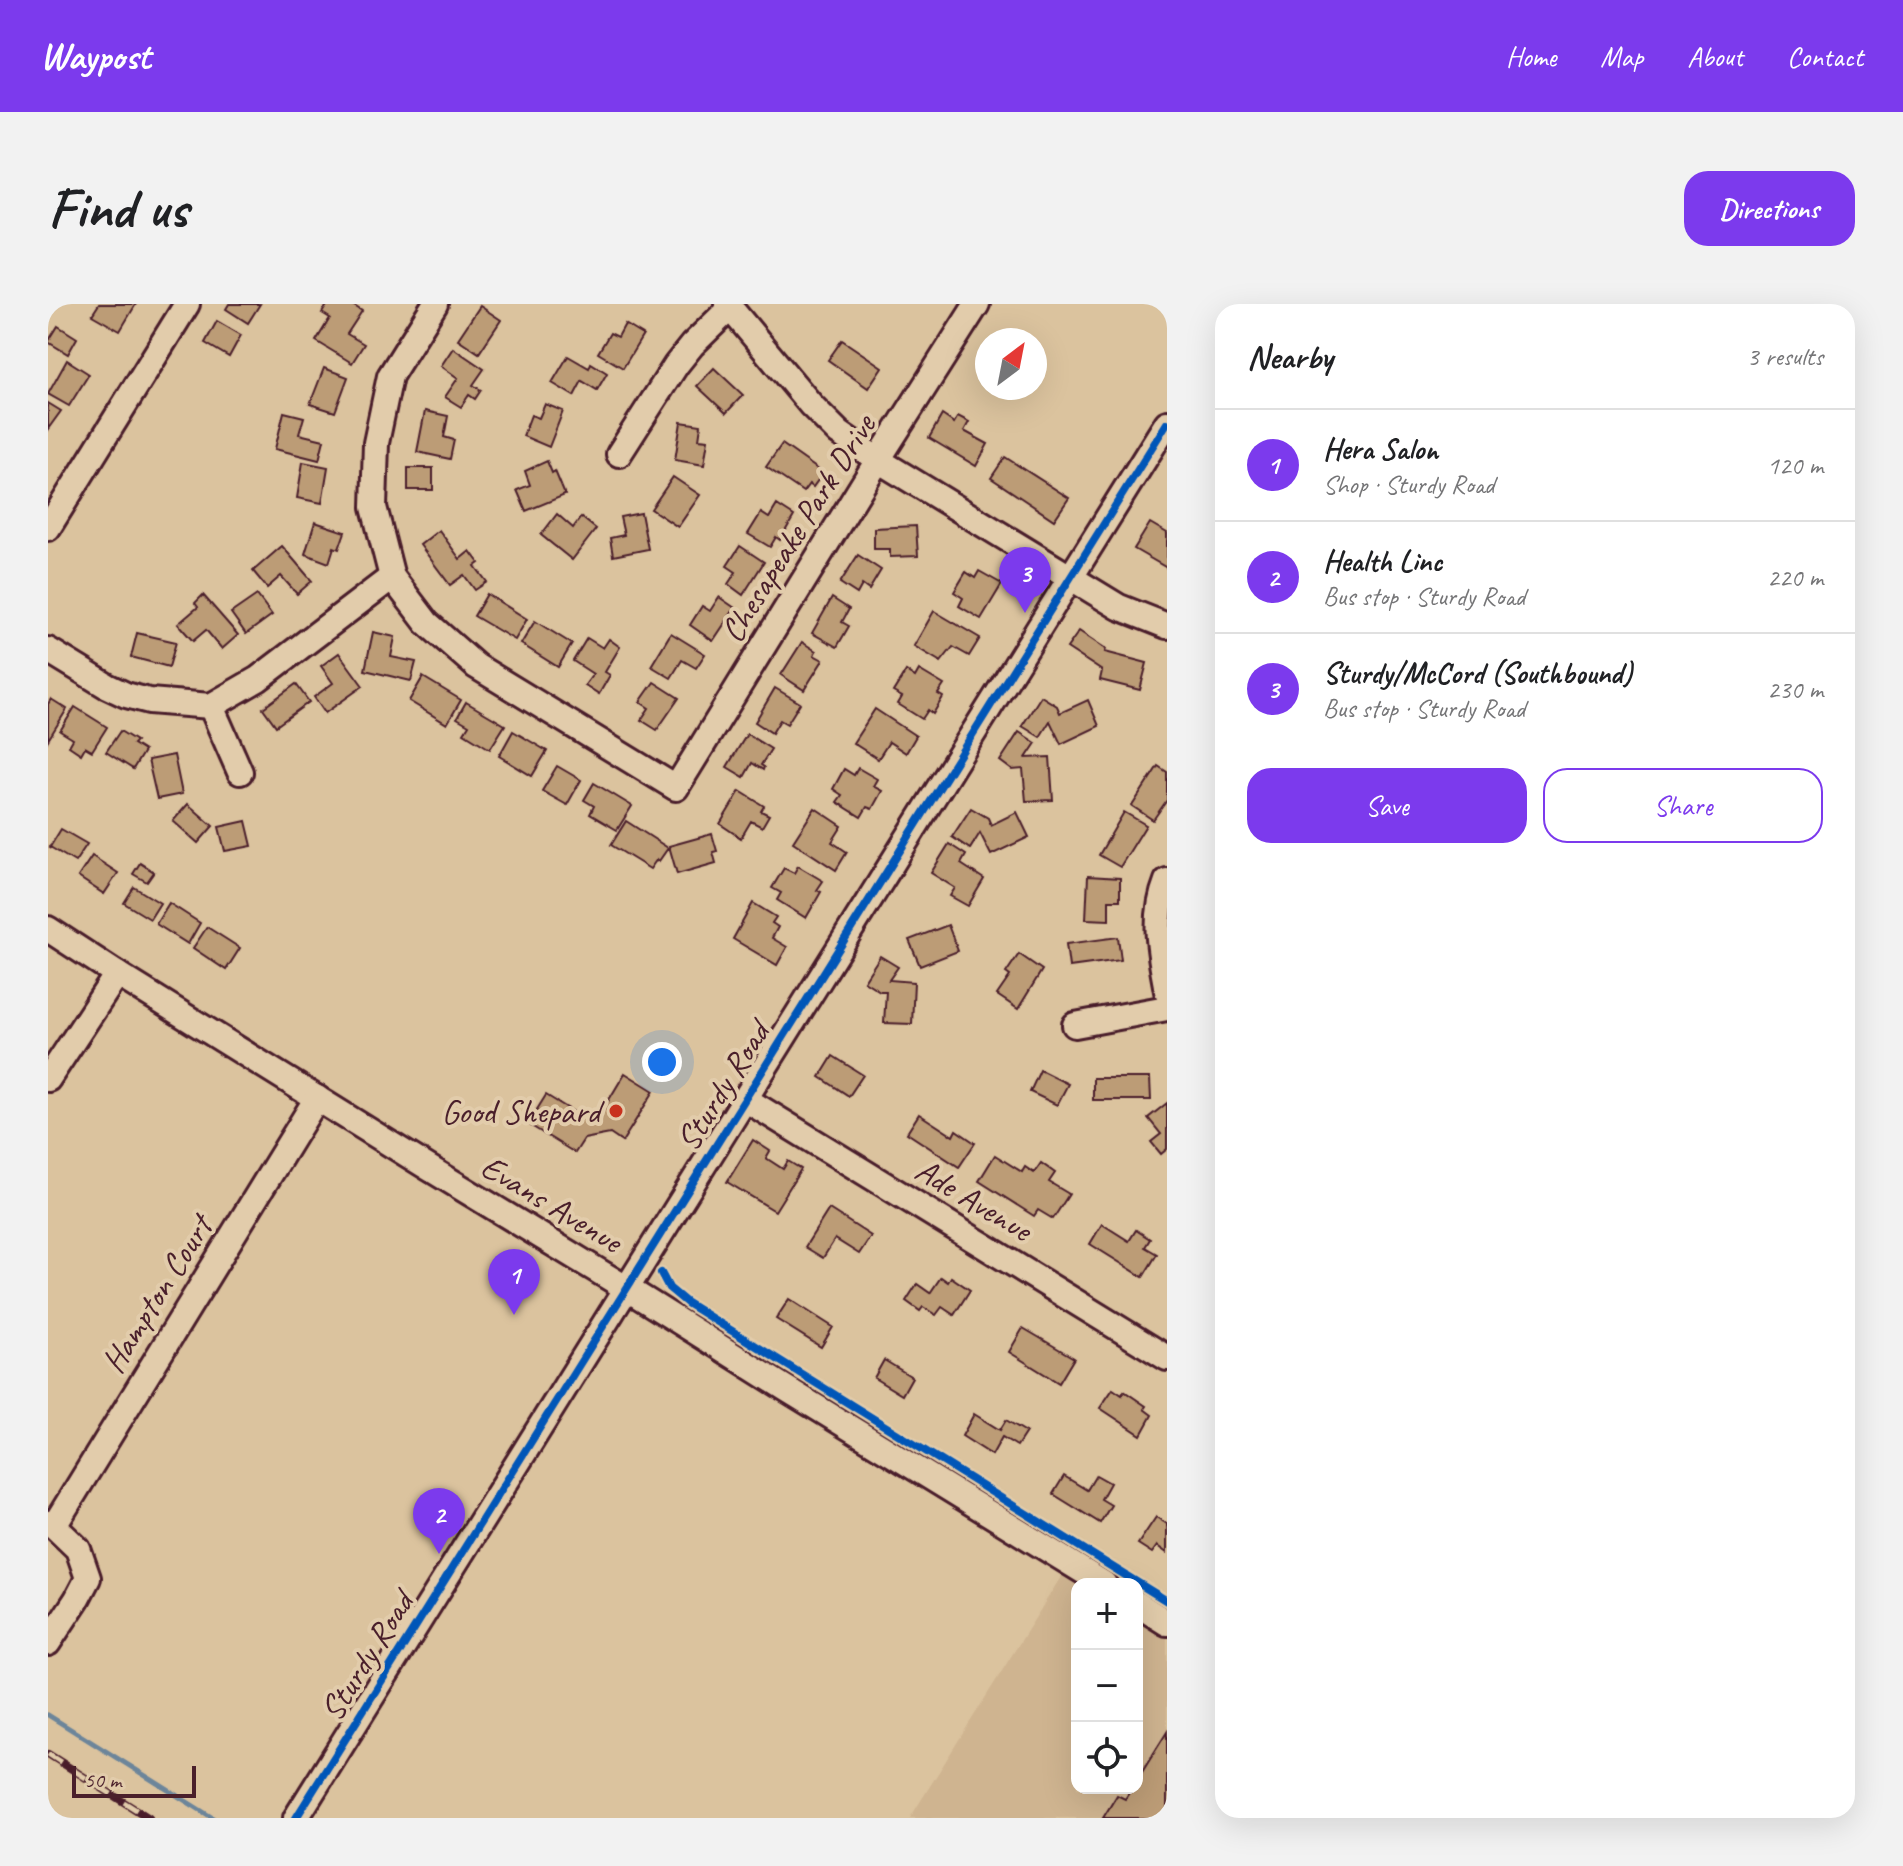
<!DOCTYPE html>
<html lang="en">
<head>
<meta charset="utf-8">
<style>
	body { margin:0; font-family:Caveat,sans-serif; background:#f2f2f2; color:#202124 }
	.controls { position:absolute; right:24px; bottom:24px; display:grid; overflow:hidden; border-radius:16px; box-shadow:0 8px 32px #0002 }
	.controls button { width:72px; height:72px; display:grid; place-items:center; padding:0; border:0; border-bottom:2px solid #e0e0e0; background:#fff; color:#202124; font:40px sans-serif }
	.compass { position:absolute; left:927px; top:24px; width:72px; height:72px; border-radius:50%; background:#fff; box-shadow:0 8px 32px #0002; rotate:32deg }
	.scale { position:absolute; left:24px; bottom:20px; width:124px; box-sizing:border-box; padding-left:8px; border:4px solid #4a1f2b; border-top:0; font-size:22px; line-height:28px; white-space:nowrap; color:#4a1f2b; -webkit-text-stroke:6px #e2ccab; paint-order:stroke }
	.you { position:absolute; left:614px; top:758px; width:28px; height:28px; margin:-20px; border:6px solid #fff; border-radius:50%; background:#1a73e8; box-shadow:0 0 0 12px #1a73e833 }
	.badge { display:grid; place-items:center; width:52px; height:52px; border-radius:50%; background:#7c3aed; color:#fff; font-size:26px; font-weight:700 }
	.pin { position:absolute; translate:-50% -66px; filter:drop-shadow(0 2px 4px #0008) }
	.pin::after { content:''; position:absolute; top:42px; width:28px; height:24px; background:inherit; clip-path:polygon(0 0,100% 0,50% 100%) }
	.list { margin:0; padding:0; list-style:none }
	h2 { display:flex; justify-content:space-between; align-items:center; height:104px; margin:0; padding:0 32px; font-size:34px }
	h2 small { font-size:26px; font-weight:400; color:#757577 }
	.list li { display:grid; grid-template-columns:52px 1fr auto; gap:24px; align-items:center; box-sizing:border-box; height:112px; padding:0 32px; border-top:2px solid #e0e0e0 }
	.list b { display:block; font-size:30px; white-space:nowrap }
	.list p { margin:0; font-size:26px; white-space:nowrap; color:#757577 }
	.list em { font-size:26px; font-style:normal; color:#757577 }
	.actions { display:flex; gap:16px; padding:24px 32px }
	.actions a { flex:1; padding:18px 0; border:2px solid #7c3aed; border-radius:24px; text-align:center; font-size:28px; color:#7c3aed }
	.actions .main { background:#7c3aed; color:#fff }
	.icon { flex:none; width:44px; height:44px; fill:none; stroke:currentColor; stroke-width:2; stroke-linecap:round; stroke-linejoin:round }
	.map { position:relative; flex:none; width:1119px; height:1514px; overflow:hidden; border-radius:24px }
	header { display:flex; align-items:center; gap:48px; box-sizing:border-box; height:112px; padding:0 40px; background:#7c3aed; color:#fff }
	header strong { font-size:38px }
	nav { display:flex; gap:44px; margin-inline-start:auto; font-size:28px }
	.intro { display:flex; align-items:center; justify-content:space-between; box-sizing:border-box; height:192px; padding:0 48px }
	h1 { margin:0; font-size:56px }
	.button { padding:20px 36px; border-radius:24px; background:#7c3aed; color:#fff; font-size:28px; font-weight:700 }
	main { display:flex; gap:48px; padding:0 48px }
	aside { flex:1; background:#fff; border-radius:24px; box-shadow:0 8px 32px #0002 }
	.map>svg:first-child { display:block }
	.built { fill:#cfb490 }
	.lines { fill:none; stroke-linecap:round; stroke-linejoin:round }
	.stream { stroke:#6c859a; stroke-width:5 }
	.building { fill:#bc9c76; stroke:#4a1f2b; stroke-width:2 }
	.minor-casing { stroke:#4a1f2b; stroke-width:30 }
	.minor { stroke:#e2ccab; stroke-width:24 }
	.rail-casing { stroke:#4a1f2b; stroke-width:8 }
	.rail { stroke:#e2ccab; stroke-width:5; stroke-dasharray:15; stroke-linecap:butt }
	.cycleway-casing { stroke:#e2ccab; stroke-width:13 }
	.cycleway { stroke:#0057b8; stroke-width:8 }
	.poi-dot { fill:#c8321e; stroke:#e2ccab; stroke-width:3 }
	.labels { text-anchor:middle; stroke-width:8; stroke-linejoin:round; paint-order:stroke }
	.street-label { font-size:34px; fill:#4a1f2b; stroke:#e2ccab }
	.poi-label { font-size:34px; fill:#4a1f2b; stroke:#e2ccab; text-anchor:end }
</style>
</head>
<body>
<header>
<strong>Waypost</strong>
<nav><a>Home</a><a>Map</a><a>About</a><a>Contact</a></nav>
</header>
<div class="intro"><h1>Find us</h1><a class="button">Directions</a></div>
<main>
<div class="map">
<svg width="1119" height="1514" viewBox="0 0 1119 1514">
	<rect width="100%" height="100%" fill="#dbc39e"/>
	<filter id="ink" filterUnits="userSpaceOnUse"><feTurbulence type="fractalNoise" baseFrequency=".0125" numOctaves="2"/><feDisplacementMap in="SourceGraphic" scale="16" xChannelSelector="R" yChannelSelector="G"/><feConvolveMatrix kernelMatrix="1 2 1 2 8 2 1 2 1" color-interpolation-filters="sRGB"/></filter>
	<g filter="url(#ink)">
		<path class="built" d="M 1016,1268 L 1035,1280 L 1029,1280 L 1029,1484 L 1089,1484 L 1089,1313 L 1119,1332 L 1119,1514 L 862,1514 Z"/>
		<g class="lines">
			<path class="stream" d="M 0,1411 L 165,1514"/>
		</g>
		<g class="building">
			<path d="M 51,0 L 88,0 L 72,27 L 44,11 Z"/>
			<path d="M 181,0 L 212,0 L 200,19 L 178,5 Z"/>
			<path d="M 280,0 L 303,0 L 314,7 L 299,30 L 316,40 L 304,59 L 268,37 L 282,14 L 274,9 Z"/>
			<path d="M 432,2 L 453,16 L 431,49 L 410,35 Z"/>
			<path d="M 169,17 L 193,31 L 181,53 L 157,39 Z"/>
			<path d="M 577,20 L 595,31 L 575,64 L 550,49 L 562,29 L 570,33 Z"/>
			<path d="M 10,22 L 29,34 L 20,50 L 0,38 Z"/>
			<path d="M 794,36 L 834,63 L 820,84 L 780,56 Z"/>
			<path d="M 405,44 L 436,65 L 425,81 L 433,86 L 427,95 L 421,91 L 413,103 L 397,93 L 410,74 L 393,62 Z"/>
			<path d="M 520,52 L 541,64 L 543,59 L 559,69 L 549,86 L 534,77 L 526,92 L 504,79 Z"/>
			<path d="M 19,56 L 41,70 L 21,102 L 0,90 Z"/>
			<path d="M 276,64 L 300,73 L 287,108 L 262,100 Z"/>
			<path d="M 666,64 L 695,91 L 678,109 L 649,82 Z"/>
			<path d="M 0,99 L 13,107 L 0,125 Z"/>
			<path d="M 497,100 L 515,107 L 501,143 L 475,132 L 483,111 L 491,114 Z"/>
			<path d="M 377,107 L 400,112 L 396,133 L 406,136 L 402,155 L 369,148 Z"/>
			<path d="M 236,108 L 256,113 L 251,130 L 276,136 L 271,156 L 227,145 Z"/>
			<path d="M 894,111 L 906,119 L 910,112 L 921,118 L 916,127 L 940,140 L 928,162 L 881,134 Z"/>
			<path d="M 633,118 L 653,121 L 651,135 L 660,136 L 656,161 L 627,156 Z"/>
			<path d="M 734,140 L 775,169 L 765,183 L 761,180 L 755,188 L 718,163 Z"/>
			<path d="M 957,153 L 1021,194 L 1006,216 L 943,174 Z"/>
			<path d="M 499,157 L 504,169 L 507,167 L 517,191 L 478,207 L 469,186 L 482,181 L 477,167 Z"/>
			<path d="M 255,158 L 280,163 L 274,199 L 249,194 Z"/>
			<rect x="360" y="164" width="25" height="22"/>
			<path d="M 625,173 L 652,191 L 630,223 L 603,205 Z"/>
			<path d="M 729,201 L 746,212 L 732,236 L 728,233 L 722,243 L 700,230 L 713,209 L 721,214 Z"/>
			<path d="M 593,209 L 600,245 L 565,252 L 562,234 L 576,231 L 572,213 Z"/>
			<path d="M 509,210 L 525,224 L 533,213 L 548,225 L 524,256 L 493,231 Z"/>
			<path d="M 267,218 L 297,228 L 291,245 L 286,243 L 281,259 L 257,250 Z"/>
			<path d="M 1102,219 L 1119,229 L 1119,264 L 1086,245 Z"/>
			<path d="M 868,222 L 870,252 L 842,253 L 842,245 L 826,245 L 826,224 Z"/>
			<path d="M 391,226 L 412,255 L 422,247 L 431,259 L 427,262 L 439,278 L 427,286 L 416,271 L 402,281 L 372,241 Z"/>
			<path d="M 234,242 L 264,277 L 249,290 L 233,272 L 219,284 L 205,267 Z"/>
			<path d="M 692,242 L 716,258 L 695,291 L 680,280 L 688,268 L 679,262 Z"/>
			<path d="M 810,251 L 833,266 L 821,286 L 814,281 L 809,290 L 792,279 Z"/>
			<path d="M 931,267 L 954,280 L 933,315 L 911,302 L 915,294 L 906,288 L 918,268 L 927,274 Z"/>
			<path d="M 439,290 L 479,315 L 467,336 L 426,312 Z"/>
			<path d="M 155,291 L 190,331 L 174,345 L 158,326 L 145,337 L 130,320 L 150,303 L 147,299 Z"/>
			<path d="M 209,291 L 224,311 L 198,330 L 183,309 Z"/>
			<path d="M 671,293 L 687,304 L 665,337 L 642,321 L 654,302 L 662,307 Z"/>
			<path d="M 784,294 L 801,305 L 794,318 L 801,322 L 789,343 L 764,329 Z"/>
			<path d="M 886,307 L 932,334 L 921,352 L 905,343 L 893,358 L 866,342 Z"/>
			<path d="M 487,317 L 524,340 L 510,363 L 473,340 Z"/>
			<path d="M 1031,327 L 1058,345 L 1057,348 L 1099,359 L 1092,386 L 1052,376 L 1054,367 L 1019,344 Z"/>
			<path d="M 325,328 L 347,333 L 343,353 L 368,358 L 363,377 L 317,366 Z"/>
			<path d="M 89,329 L 128,338 L 121,363 L 83,353 Z"/>
			<path d="M 623,329 L 657,350 L 648,364 L 634,356 L 623,374 L 603,362 Z"/>
			<path d="M 539,334 L 555,344 L 561,335 L 572,343 L 557,368 L 562,371 L 551,390 L 537,381 L 545,370 L 525,357 Z"/>
			<path d="M 754,338 L 768,347 L 766,351 L 775,356 L 756,386 L 733,371 Z"/>
			<path d="M 291,349 L 315,382 L 277,409 L 266,393 L 285,379 L 273,362 Z"/>
			<path d="M 871,366 L 896,381 L 890,390 L 895,393 L 885,410 L 880,406 L 874,415 L 850,400 L 854,393 L 845,388 L 858,367 L 867,373 Z"/>
			<path d="M 375,373 L 413,396 L 399,420 L 361,397 Z"/>
			<path d="M 606,378 L 631,394 L 609,426 L 593,416 L 601,404 L 592,398 Z"/>
			<path d="M 248,380 L 261,398 L 228,422 L 215,404 Z"/>
			<path d="M 727,384 L 752,399 L 739,420 L 732,416 L 724,429 L 707,418 Z"/>
			<path d="M 993,392 L 1009,402 L 1012,409 L 1040,396 L 1051,422 L 1013,440 L 1002,417 L 992,433 L 974,422 Z"/>
			<path d="M 3,395 L 19,405 L 0,436 L 0,400 Z"/>
			<path d="M 418,398 L 457,421 L 442,445 L 416,429 L 421,421 L 409,414 Z"/>
			<path d="M 27,403 L 59,423 L 44,447 L 37,443 L 33,450 L 21,442 L 25,435 L 12,427 Z"/>
			<path d="M 827,405 L 868,432 L 858,449 L 841,438 L 830,455 L 805,439 Z"/>
			<path d="M 72,427 L 88,437 L 85,440 L 96,447 L 85,465 L 58,448 Z"/>
			<path d="M 465,427 L 499,447 L 484,472 L 451,452 Z"/>
			<path d="M 971,428 L 988,439 L 978,454 L 1002,453 L 1005,496 L 978,497 L 975,465 L 964,466 L 952,457 Z"/>
			<path d="M 699,430 L 723,445 L 713,461 L 716,463 L 715,466 L 704,459 L 696,473 L 679,463 Z"/>
			<path d="M 126,451 L 134,490 L 109,495 L 100,456 Z"/>
			<path d="M 509,462 L 533,476 L 519,501 L 494,487 Z"/>
			<path d="M 1110,462 L 1119,468 L 1119,496 L 1105,516 L 1084,502 Z"/>
			<path d="M 810,464 L 829,475 L 825,482 L 834,487 L 824,505 L 819,503 L 813,513 L 789,498 L 794,491 L 785,485 L 796,465 L 806,471 Z"/>
			<path d="M 546,479 L 584,502 L 569,526 L 542,510 L 546,502 L 536,496 Z"/>
			<path d="M 692,487 L 716,502 L 713,507 L 721,511 L 714,523 L 703,517 L 693,534 L 672,520 Z"/>
			<path d="M 140,500 L 165,522 L 150,539 L 125,517 Z"/>
			<path d="M 767,504 L 794,522 L 784,538 L 799,548 L 788,566 L 745,538 Z"/>
			<path d="M 923,504 L 940,514 L 943,521 L 969,508 L 981,533 L 943,551 L 932,529 L 922,545 L 904,533 Z"/>
			<path d="M 1076,508 L 1098,521 L 1072,563 L 1051,551 Z"/>
			<path d="M 198,517 L 204,542 L 177,547 L 171,523 Z"/>
			<path d="M 578,517 L 620,544 L 611,557 L 609,555 L 602,565 L 563,541 Z"/>
			<path d="M 13,525 L 39,540 L 27,558 L 2,543 Z"/>
			<path d="M 664,530 L 669,547 L 665,548 L 668,559 L 629,570 L 621,542 Z"/>
			<path d="M 901,540 L 918,551 L 913,560 L 936,575 L 920,602 L 902,592 L 907,584 L 883,569 Z"/>
			<path d="M 44,552 L 70,569 L 56,590 L 30,573 Z"/>
			<path d="M 92,559 L 106,568 L 99,578 L 85,570 Z"/>
			<path d="M 750,562 L 775,577 L 769,586 L 773,588 L 758,614 L 729,596 L 733,589 L 724,584 L 736,564 L 746,569 Z"/>
			<path d="M 1040,572 L 1072,574 L 1072,596 L 1061,596 L 1061,616 L 1038,615 Z"/>
			<path d="M 86,583 L 112,599 L 102,615 L 76,599 Z"/>
			<path d="M 121,599 L 152,619 L 140,640 L 108,620 Z"/>
			<path d="M 705,599 L 728,613 L 724,619 L 730,623 L 724,634 L 739,643 L 729,661 L 685,635 Z"/>
			<path d="M 900,621 L 910,647 L 872,662 L 861,636 Z"/>
			<path d="M 159,623 L 192,644 L 178,666 L 145,644 Z"/>
			<path d="M 1070,633 L 1073,656 L 1021,663 L 1018,640 Z"/>
			<path d="M 971,650 L 994,666 L 970,705 L 949,691 L 962,672 L 958,669 Z"/>
			<path d="M 832,652 L 850,663 L 841,676 L 866,678 L 864,720 L 836,719 L 838,687 L 832,687 L 816,677 Z"/>
			<path d="M 785,752 L 815,771 L 801,792 L 772,773 Z"/>
			<path d="M 992,766 L 1020,780 L 1009,801 L 982,788 Z"/>
			<path d="M 577,769 L 606,787 L 574,838 L 562,830 L 536,835 L 527,849 L 480,820 L 498,791 L 529,810 L 556,804 Z"/>
			<path d="M 1045,774 L 1102,774 L 1103,796 L 1045,796 Z"/>
			<path d="M 1119,799 L 1119,845 L 1113,850 L 1103,838 L 1113,830 L 1100,814 Z"/>
			<path d="M 871,810 L 905,832 L 908,826 L 927,839 L 911,863 L 859,829 Z"/>
			<path d="M 705,836 L 722,847 L 718,854 L 735,865 L 740,857 L 753,865 L 727,907 L 679,878 Z"/>
			<path d="M 947,851 L 974,868 L 977,863 L 986,869 L 993,859 L 1007,869 L 1001,878 L 1021,890 L 1005,915 L 990,906 L 986,912 L 931,877 Z"/>
			<path d="M 781,905 L 823,932 L 811,950 L 787,935 L 775,954 L 757,943 Z"/>
			<path d="M 1054,920 L 1081,937 L 1088,926 L 1102,935 L 1097,943 L 1109,950 L 1095,973 L 1042,940 Z"/>
			<path d="M 893,973 L 900,978 L 903,973 L 922,986 L 906,1011 L 894,1003 L 888,1011 L 875,1003 L 872,1007 L 858,997 L 869,980 L 882,989 Z"/>
			<path d="M 741,995 L 785,1023 L 773,1043 L 728,1015 Z"/>
			<path d="M 975,1024 L 1026,1054 L 1011,1079 L 961,1048 Z"/>
			<path d="M 836,1056 L 864,1073 L 854,1091 L 826,1074 Z"/>
			<path d="M 1065,1085 L 1074,1091 L 1076,1087 L 1098,1102 L 1096,1105 L 1104,1111 L 1093,1131 L 1052,1104 Z"/>
			<path d="M 926,1110 L 952,1126 L 958,1116 L 978,1128 L 969,1142 L 954,1133 L 944,1151 L 914,1132 Z"/>
			<path d="M 1048,1171 L 1062,1179 L 1053,1195 L 1063,1201 L 1052,1219 L 1005,1190 L 1016,1172 L 1039,1186 Z"/>
			<path d="M 1108,1213 L 1119,1220 L 1119,1249 L 1109,1242 L 1104,1249 L 1090,1240 Z"/>
			<path d="M 1119,1428 L 1119,1514 L 1055,1514 L 1069,1491 L 1077,1495 L 1084,1484 L 1089,1484 L 1089,1476 Z"/>
		</g>
		<g class="lines">
			<g class="minor-casing">
				<g id="minor">
					<path d="M 387,0 L 342,72 L 328,139 L 326,203 L 344,273 L 379,319 L 428,362 L 628,484 L 830,156 L 929,0"/>
					<path d="M 679,0 L 763,101 L 791,129 L 830,156 L 1071,303 L 1119,322"/>
					<path d="M 571,150 L 628,61 L 644,41 L 682,4"/>
					<path d="M 0,224 L 139,0"/>
					<path d="M 0,346 L 59,382 L 78,391 L 101,397 L 163,402 L 210,375 L 344,273"/>
					<path d="M 163,402 L 192,468"/>
					<path d="M 1119,577 C 1104,615 1112,648 1119,687"/>
					<path d="M 0,625 L 69,670 L 381,864 L 578,984 L 737,1084 L 1056,1280"/>
					<path d="M 1027,721 L 1119,704"/>
					<path d="M 0,775 L 69,670"/>
					<path d="M 697,795 L 1119,1054"/>
					<path d="M 0,1219 L 6,1222 L 30,1245 L 40,1274 L 29,1295 L 0,1339"/>
					<path d="M 6,1222 L 269,794"/>
					<path d="M 1089,1300 L 1119,1319"/>
					<path d="M 248,1514 L 1119,119"/>
				</g>
			</g>
			<use href="#minor" class="minor"/>
			<g class="rail-casing">
				<path id="rail" d="M 0,1450 L 101,1514"/>
			</g>
			<use href="#rail" class="rail"/>
			<g class="cycleway-casing">
				<g id="cycleway">
					<path d="M 613,969 L 621,984 L 639,999 L 1119,1297"/>
					<path d="M 248,1514 L 1119,119"/>
				</g>
			</g>
			<use href="#cycleway" class="cycleway"/>
		</g>
	</g>
	<circle class="poi-dot" cx="568" cy="807" r="8"/>
	<g class="labels">
		<g class="street-label">
			<text transform="translate(749 224) rotate(-58)" y="12">Chesapeake Park Drive</text>
			<text transform="translate(674 782) rotate(-58)" y="12">Sturdy Road</text>
			<text transform="translate(926 895) rotate(31)" y="12">Ade Avenue</text>
			<text transform="translate(504 899) rotate(31)" y="12">Evans Avenue</text>
			<text transform="translate(108 990) rotate(-58)" y="12">Hampton Court</text>
			<text transform="translate(318 1352) rotate(-58)" y="12">Sturdy Road</text>
		</g>
		<g class="poi-label">
			<text x="552" y="819">Good Shepard</text>
		</g>
	</g>
</svg>
<div class="controls">
<button>+</button>
<button>−</button>
<button><svg class="icon" aria-label="locate" viewBox="0 0 24 24"><circle cx="12" cy="12" r="6"/><path d="M12 2v4M12 18v4M2 12h4M18 12h4"/></svg></button>
</div>
<svg class="compass" viewBox="-18 -18 36 36"><path d="M0-13l5 13h-10z" fill="#e53935"/><path d="M0 13l5-13h-10z" fill="#757577"/></svg>
<div class="scale">50 m</div>
<div class="you"></div>
<div class="pin badge" style="left:466px;top:1011px">1</div>
<div class="pin badge" style="left:391px;top:1250px">2</div>
<div class="pin badge" style="left:977px;top:309px">3</div>
</div>
<aside>
<h2>Nearby<small>3 results</small></h2>
<ul class="list">
<li><span class="badge">1</span><div><b>Hera Salon</b><p>Shop · Sturdy Road</p></div><em>120 m</em></li>
<li><span class="badge">2</span><div><b>Health Linc</b><p>Bus stop · Sturdy Road</p></div><em>220 m</em></li>
<li><span class="badge">3</span><div><b>Sturdy/McCord (Southbound)</b><p>Bus stop · Sturdy Road</p></div><em>230 m</em></li>
</ul>
<div class="actions"><a class="main">Save</a><a>Share</a></div>
</aside>
</main>
</body>
</html>
